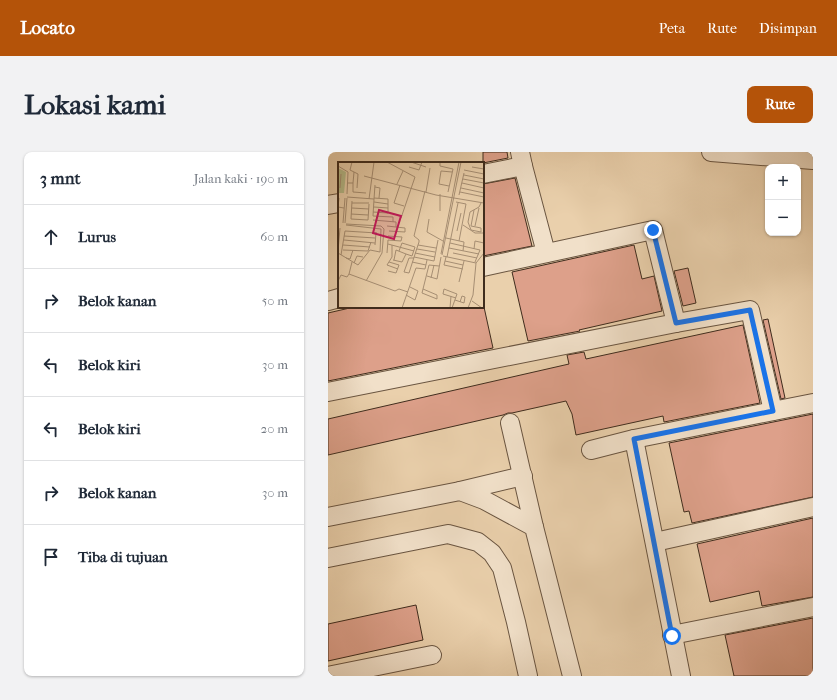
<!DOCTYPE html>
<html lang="id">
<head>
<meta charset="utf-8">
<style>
	body { margin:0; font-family:"IM FELL French Canon",serif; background:#f2f2f3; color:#1f2937 }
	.controls { position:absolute; right:12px; top:12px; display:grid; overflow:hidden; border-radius:8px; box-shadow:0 1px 3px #0004 }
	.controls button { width:36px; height:36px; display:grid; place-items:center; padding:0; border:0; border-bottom:1px solid #e0e1e3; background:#fff; color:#1f2937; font:20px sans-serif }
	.stop { position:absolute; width:12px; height:12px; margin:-9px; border:3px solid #1a73e8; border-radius:50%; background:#fff }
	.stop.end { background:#1a73e8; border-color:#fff; box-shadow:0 1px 4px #0008 }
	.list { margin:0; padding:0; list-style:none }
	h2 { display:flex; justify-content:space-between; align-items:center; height:52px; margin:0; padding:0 16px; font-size:17px }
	h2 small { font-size:13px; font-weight:400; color:#747a83 }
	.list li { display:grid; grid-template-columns:26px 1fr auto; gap:12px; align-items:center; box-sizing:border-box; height:64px; padding:0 16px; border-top:1px solid #e0e1e3 }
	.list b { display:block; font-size:15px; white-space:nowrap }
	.list em { font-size:13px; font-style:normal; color:#747a83 }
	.icon { flex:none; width:22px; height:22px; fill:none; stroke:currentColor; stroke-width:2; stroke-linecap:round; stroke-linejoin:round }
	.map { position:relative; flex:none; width:485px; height:524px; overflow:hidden; border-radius:8px }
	header { display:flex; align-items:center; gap:24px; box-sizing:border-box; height:56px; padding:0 20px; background:#b45309; color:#fff }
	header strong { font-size:19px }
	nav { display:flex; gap:22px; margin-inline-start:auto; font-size:14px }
	.intro { display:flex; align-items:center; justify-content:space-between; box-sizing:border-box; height:96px; padding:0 24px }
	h1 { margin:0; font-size:28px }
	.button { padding:10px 18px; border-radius:8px; background:#b45309; color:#fff; font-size:14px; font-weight:700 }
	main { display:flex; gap:24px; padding:0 24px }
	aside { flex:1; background:#fff; border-radius:8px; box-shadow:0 1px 3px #0004 }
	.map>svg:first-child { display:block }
	.building { fill:#dda08a; stroke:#3f2c1d }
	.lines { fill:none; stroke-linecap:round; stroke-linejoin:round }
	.street-casing { stroke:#6a5541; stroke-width:20 }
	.street { stroke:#f1e0c9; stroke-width:18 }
	.route { stroke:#1a73e8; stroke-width:5 }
	.inset-road { fill:none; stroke:#a68e73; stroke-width:1 }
	.view { fill:#c2185b; fill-opacity:0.15; stroke:#c2185b; stroke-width:2 }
	.inset-edge { fill:none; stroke:#3f2c1d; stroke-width:2 }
</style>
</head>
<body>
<header>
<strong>Locato</strong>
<nav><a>Peta</a><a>Rute</a><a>Disimpan</a></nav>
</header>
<div class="intro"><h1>Lokasi kami</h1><a class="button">Rute</a></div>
<main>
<aside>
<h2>3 mnt<small>Jalan kaki · 190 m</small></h2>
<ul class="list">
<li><svg class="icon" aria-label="ahead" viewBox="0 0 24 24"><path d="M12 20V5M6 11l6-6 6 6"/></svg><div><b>Lurus</b></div><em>60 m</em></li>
<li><svg class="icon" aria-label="right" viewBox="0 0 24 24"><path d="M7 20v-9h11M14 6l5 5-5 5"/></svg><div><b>Belok kanan</b></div><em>50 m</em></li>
<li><svg class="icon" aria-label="left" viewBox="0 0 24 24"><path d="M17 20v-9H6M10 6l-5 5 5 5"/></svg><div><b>Belok kiri</b></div><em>30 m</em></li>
<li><svg class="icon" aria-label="left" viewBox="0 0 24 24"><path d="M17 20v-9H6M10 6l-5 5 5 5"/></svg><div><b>Belok kiri</b></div><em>20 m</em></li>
<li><svg class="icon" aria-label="right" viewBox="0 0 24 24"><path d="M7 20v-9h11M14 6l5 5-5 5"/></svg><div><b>Belok kanan</b></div><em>30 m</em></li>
<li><svg class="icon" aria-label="arrive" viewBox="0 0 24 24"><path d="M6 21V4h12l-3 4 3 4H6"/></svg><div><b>Tiba di tujuan</b></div></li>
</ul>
</aside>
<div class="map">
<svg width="485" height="524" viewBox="0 0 485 524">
	<rect width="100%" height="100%" fill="#ead0ac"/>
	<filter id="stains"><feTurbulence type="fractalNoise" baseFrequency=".005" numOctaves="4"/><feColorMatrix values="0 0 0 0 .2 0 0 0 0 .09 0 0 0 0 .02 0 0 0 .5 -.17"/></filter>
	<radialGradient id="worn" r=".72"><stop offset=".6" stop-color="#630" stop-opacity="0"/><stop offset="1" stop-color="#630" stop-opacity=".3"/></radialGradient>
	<g class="building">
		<path d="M 155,0 L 179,0 L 180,6 L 155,11 Z"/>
		<path d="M 187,26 L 204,94 L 155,104 L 155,32 Z"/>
		<path d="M 306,93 L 314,127 L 326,124 L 334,159 L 251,178 L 252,179 L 200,189 L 184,120 Z"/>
		<path d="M 360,116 L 368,151 L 355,154 L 346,119 Z"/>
		<path d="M 26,155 L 156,155 L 165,196 L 0,229 L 0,161 Z"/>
		<path d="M 440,167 L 457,246 L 453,247 L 435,168 Z"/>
		<path d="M 415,173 L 432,251 L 336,270 L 335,264 L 248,283 L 244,262 L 238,249 L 184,261 L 180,261 L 175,263 L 0,303 L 0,267 L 241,212 L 239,203 L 256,200 L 258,207 Z"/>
		<path d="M 485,262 L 485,345 L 364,371 L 361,359 L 356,360 L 341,291 Z"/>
		<path d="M 485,366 L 485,445 L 434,454 L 431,439 L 382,450 L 369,392 Z"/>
		<path d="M 88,453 L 95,488 L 0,509 L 0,472 Z"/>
		<path d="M 485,466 L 485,524 L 406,524 L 397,483 Z"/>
	</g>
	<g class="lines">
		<g class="street-casing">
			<g id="street">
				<path d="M 383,0 L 485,8"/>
				<path d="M 195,14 L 218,101"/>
				<path d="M 155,22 L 195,14 L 192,0"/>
				<path d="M 0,53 L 11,51"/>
				<path d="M 155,115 L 325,78 L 348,171"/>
				<path d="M 0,149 L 11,146"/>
				<path d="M 0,240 L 348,171 L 422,158 L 445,259"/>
				<path d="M 182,271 L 206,375"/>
				<path d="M 306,287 L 353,524"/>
				<path d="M 263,298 L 306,287 L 485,251"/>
				<path d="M 132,339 L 195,324"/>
				<path d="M 0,365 L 132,339 L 156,348 L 206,375 L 244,524"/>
				<path d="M 327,390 L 485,355"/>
				<path d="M 0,406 L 120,382 L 150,390 L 164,401 L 174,416 L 188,470 L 200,524"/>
				<path d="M 344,483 L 485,455"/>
				<path d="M 0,524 L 104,503"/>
			</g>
		</g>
		<use href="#street" class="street"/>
	</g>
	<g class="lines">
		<path class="route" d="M 325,78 L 348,171 L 422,158 L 445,259 L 306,287 L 344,484"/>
	</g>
	<g transform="translate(10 10)">
		<rect width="146" height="146" fill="#ead0ac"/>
		<path d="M 0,6 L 8,10 L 6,31 L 0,31 Z" fill="#b5bb8a"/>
		<path class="inset-road" d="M 14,0 L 12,8 L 16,10M 49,0 L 77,15 L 63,56M 73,0 L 88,5M 102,0 L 102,4 L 115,7 L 110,30M 0,4 L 10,10 L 9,32M 71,5 L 81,8 L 84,0M 134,5 L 146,7M 126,8 L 146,12M 126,13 L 146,17M 26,14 L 98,33 L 146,41M 125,17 L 146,21M 9,21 L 15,21 L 15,30 L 28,31M 15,21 L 16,10 L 20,12 L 19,26M 124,21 L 146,26M 59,22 L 65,9M 62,23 L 56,41 L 66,44M 111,24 L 101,22 L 103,9 L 114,10M 37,25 L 42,26 L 41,36M 2,26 L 3,12M 123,26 L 146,31M 88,30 L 92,6M 122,30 L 146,35M 102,32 L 102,49M 121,33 L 126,11M 9,35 L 36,37 L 37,23M 1,36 L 0,45 L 6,46M 31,37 L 36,0M 14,39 L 13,57 L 30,58 L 31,42M 36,40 L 50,42M 118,40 L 128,42 L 121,79M 14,41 L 31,41M 36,45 L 50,46M 14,46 L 31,47M 35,50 L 50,51 L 50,37 L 36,36M 13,52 L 30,53M 35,54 L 55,55 L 55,60M 35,54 L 36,37M 91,57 L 89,70 L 105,79M 35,58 L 58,60 L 58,65M 5,61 L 7,36M 7,61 L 9,36M 8,62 L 43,64 L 46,67 L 44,91 L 28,119M 125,63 L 137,71 L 146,71M 49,64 L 67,66 L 67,70 L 51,69M 133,64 L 143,66 L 143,70 L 133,68 L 130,60 L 132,50 L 141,45 L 143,41M 133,64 L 136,48M 137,64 L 141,46M 119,69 L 123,51M 6,74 L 37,76M 108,76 L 126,80 L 125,89M 6,78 L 37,81M 50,78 L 63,79 L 64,75 L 50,74M 112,81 L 142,88 L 137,100M 50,82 L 76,89M 5,83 L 32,85M 37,83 L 38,71M 54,83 L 54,95 L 49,103 L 60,107M 80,83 L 98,86M 111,86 L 141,92M 79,87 L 97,90M 136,87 L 137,79 L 146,81M 5,88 L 30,89 L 33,80M 0,89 L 2,66M 0,91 L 20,103 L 32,88 L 42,90 L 43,67 L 8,63M 49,91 L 50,78M 77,91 L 97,95M 115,91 L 139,96M 103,92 L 121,0M 3,93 L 7,69 L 39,71M 104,93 L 123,0M 105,94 L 138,101M 76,95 L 96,99 L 100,78M 108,95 L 106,103 L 125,107M 109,95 L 120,41M 8,96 L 12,97 L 15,88M 76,96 L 71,96 L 66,110 L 71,111 L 79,86 L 81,80 L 81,78 L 76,74 L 87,29M 55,98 L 64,100 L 68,92M 56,98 L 58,88 L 68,92 L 74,94 L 77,85 L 64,81 L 61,89M 107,99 L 125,103M 14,100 L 11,112 L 57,129 L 61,127 L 70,130M 74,100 L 88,103M 16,101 L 19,94 L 25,95M 50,109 L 58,111 L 61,103 L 51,100M 89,114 L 99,117 L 103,95M 93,116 L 96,103M 0,119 L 3,113 L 9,115 L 11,112M 121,120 L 126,99M 85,127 L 99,133 L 99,137 L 84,131 L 91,103 L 101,104M 68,133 L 77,138 L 80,129 L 72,125M 117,138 L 126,141 L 127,135 L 124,134 L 122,140M 134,139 L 144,146M 64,146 L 78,106 L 87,107 L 89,98M 112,146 L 113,134M 114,146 L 119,132 L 106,127 L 105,132 L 118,136M 130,146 L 135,133 L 138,101 L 146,91"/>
		<path class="view" d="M 41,48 L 63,54 L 56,77 L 35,71 Z"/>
		<rect width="146" height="146" class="inset-edge"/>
	</g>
	<rect width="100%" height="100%" filter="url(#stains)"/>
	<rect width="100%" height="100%" fill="url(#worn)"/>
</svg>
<div class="controls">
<button>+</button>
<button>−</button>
</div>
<div class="stop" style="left:344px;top:484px"></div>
<div class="stop end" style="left:325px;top:78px"></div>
</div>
</main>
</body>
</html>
